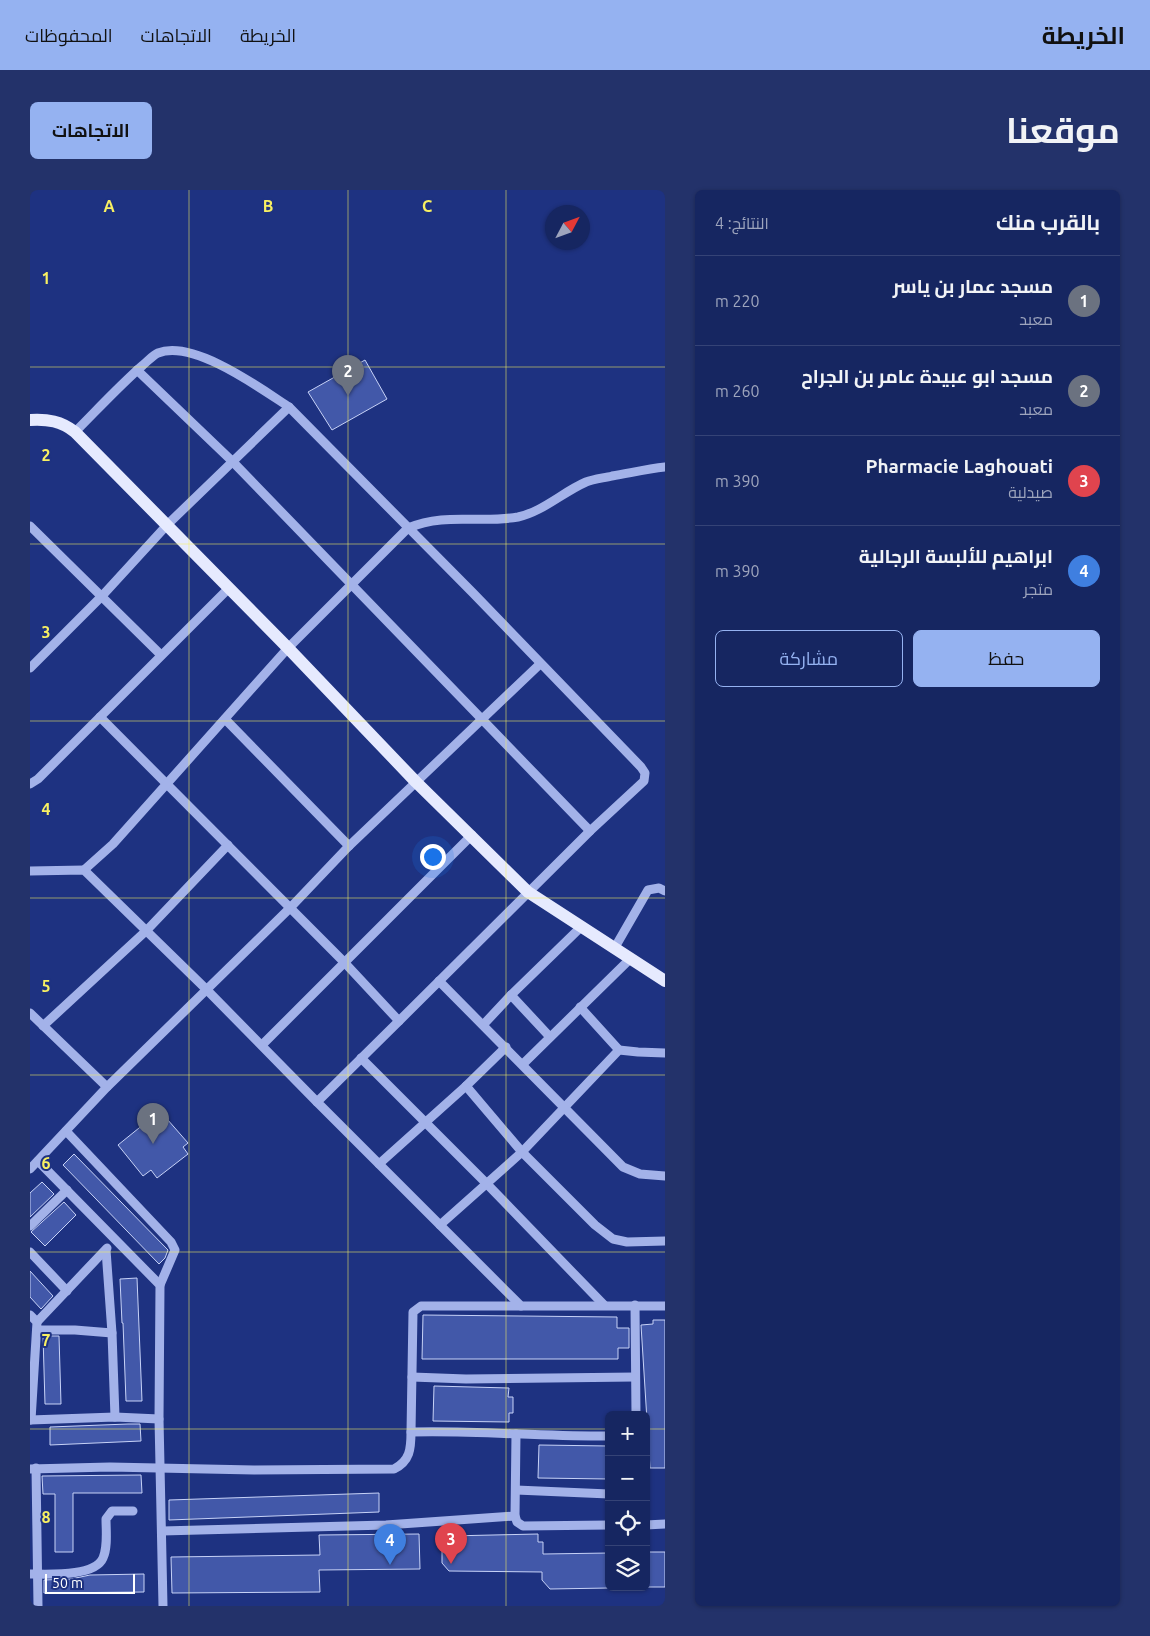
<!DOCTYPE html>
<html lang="ar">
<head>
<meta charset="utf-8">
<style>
	body { margin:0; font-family:Ubuntu,Cairo,sans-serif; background:#23326a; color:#f1f3f6; direction:rtl }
	.controls { position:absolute; right:15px; bottom:15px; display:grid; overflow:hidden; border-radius:8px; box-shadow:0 1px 4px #0004 }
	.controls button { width:45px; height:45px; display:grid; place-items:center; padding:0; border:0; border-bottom:1px solid #354376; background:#162661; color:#f1f3f6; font:25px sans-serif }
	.compass { position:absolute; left:515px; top:15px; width:45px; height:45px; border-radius:50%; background:#162661; box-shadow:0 1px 4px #0004; rotate:49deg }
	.scale { position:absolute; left:15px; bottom:12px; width:90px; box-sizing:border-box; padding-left:5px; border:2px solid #fff; border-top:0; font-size:14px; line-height:18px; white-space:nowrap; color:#fff; -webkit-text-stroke:4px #1e3281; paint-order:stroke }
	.you { position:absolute; left:402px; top:666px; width:18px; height:18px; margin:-12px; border:4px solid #fff; border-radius:50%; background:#1a73e8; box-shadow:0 0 0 8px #1a73e833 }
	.badge { display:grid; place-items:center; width:32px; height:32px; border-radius:50%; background:#95b2f1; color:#fff; font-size:16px; font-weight:700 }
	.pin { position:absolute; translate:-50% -41px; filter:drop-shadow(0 1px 2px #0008) }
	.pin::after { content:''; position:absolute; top:26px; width:18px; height:15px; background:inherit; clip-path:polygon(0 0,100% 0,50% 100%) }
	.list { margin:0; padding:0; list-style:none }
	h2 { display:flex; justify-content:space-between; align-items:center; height:65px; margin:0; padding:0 20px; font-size:21px }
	h2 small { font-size:16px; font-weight:400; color:#9ea5bd }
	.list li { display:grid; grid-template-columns:32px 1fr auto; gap:15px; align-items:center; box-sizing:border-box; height:90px; padding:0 20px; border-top:1px solid #354376 }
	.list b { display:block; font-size:19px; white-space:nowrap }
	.list p { margin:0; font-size:16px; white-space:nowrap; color:#9ea5bd }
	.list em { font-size:16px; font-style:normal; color:#9ea5bd }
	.actions { display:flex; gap:10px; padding:15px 20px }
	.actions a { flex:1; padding:11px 0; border:1px solid #95b2f1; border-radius:8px; text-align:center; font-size:18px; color:#95b2f1 }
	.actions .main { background:#95b2f1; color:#111 }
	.icon { flex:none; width:28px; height:28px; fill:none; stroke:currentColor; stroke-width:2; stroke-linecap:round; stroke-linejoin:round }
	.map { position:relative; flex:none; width:635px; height:1416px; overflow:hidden; direction:ltr; border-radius:8px }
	header { display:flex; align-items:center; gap:30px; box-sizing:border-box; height:70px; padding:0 25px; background:#95b2f1; color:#111 }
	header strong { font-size:24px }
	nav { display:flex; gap:28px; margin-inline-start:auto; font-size:18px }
	.intro { display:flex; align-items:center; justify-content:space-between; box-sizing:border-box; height:120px; padding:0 30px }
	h1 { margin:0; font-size:35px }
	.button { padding:12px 22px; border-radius:8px; background:#95b2f1; color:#111; font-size:18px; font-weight:700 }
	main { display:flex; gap:30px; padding:0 30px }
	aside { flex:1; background:#162661; border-radius:8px; box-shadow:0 1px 4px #0004 }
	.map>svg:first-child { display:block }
	.building { fill:#4258a9; stroke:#c7d2f7 }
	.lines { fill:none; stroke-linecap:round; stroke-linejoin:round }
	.minor { stroke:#a3b2e9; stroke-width:9 }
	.major { stroke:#e6eafe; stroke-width:12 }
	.grid { fill:none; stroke:#f8f062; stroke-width:1; stroke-opacity:0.55 }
	.grid-label { font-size:16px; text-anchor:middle; font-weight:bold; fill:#f8f062; stroke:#1e3281; stroke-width:4; stroke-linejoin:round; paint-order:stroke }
</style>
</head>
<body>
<header>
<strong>الخريطة</strong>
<nav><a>الخريطة</a><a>الاتجاهات</a><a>المحفوظات</a></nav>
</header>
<div class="intro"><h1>موقعنا</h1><a class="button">الاتجاهات</a></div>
<main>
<aside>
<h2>بالقرب منك<small>النتائج: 4</small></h2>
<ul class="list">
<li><span class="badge" style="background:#6b7280">1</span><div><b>مسجد عمار بن ياسر</b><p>معبد</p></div><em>220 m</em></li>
<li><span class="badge" style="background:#6b7280">2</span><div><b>مسجد ابو عبيدة عامر بن الجراح</b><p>معبد</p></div><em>260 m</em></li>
<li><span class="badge" style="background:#e0444e">3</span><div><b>Pharmacie Laghouati</b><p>صيدلية</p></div><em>390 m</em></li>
<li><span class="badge" style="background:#3f7fe0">4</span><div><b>ابراهيم للألبسة الرجالية</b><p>متجر</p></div><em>390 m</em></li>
</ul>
<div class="actions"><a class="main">حفظ</a><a>مشاركة</a></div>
</aside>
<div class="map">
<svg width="635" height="1416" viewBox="0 0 635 1416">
	<rect width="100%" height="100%" fill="#1e3281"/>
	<g class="building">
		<path d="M 335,170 L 357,209 L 302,240 L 278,202 Z"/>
		<path d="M 130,921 L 158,953 L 153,957 L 158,964 L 127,988 L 121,980 L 113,986 L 88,955 Z"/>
		<path d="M 44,964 L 138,1060 L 135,1068 L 129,1074 L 33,975 Z"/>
		<path d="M 12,992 L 24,1004 L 0,1027 L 0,1003 Z"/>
		<path d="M 34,1012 L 46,1025 L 15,1056 L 1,1042 Z"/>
		<path d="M 0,1081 L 23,1106 L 11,1119 L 0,1107 Z"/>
		<path d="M 107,1088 L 112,1211 L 96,1211 L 93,1133 L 92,1133 L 90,1089 Z"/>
		<path d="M 393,1125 L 587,1127 L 587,1138 L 599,1138 L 599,1158 L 588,1158 L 588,1169 L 392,1169 Z"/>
		<path d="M 623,1130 L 635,1130 L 635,1278 L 620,1278 L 611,1135 L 623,1134 Z"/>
		<path d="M 13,1146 L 29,1146 L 31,1214 L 15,1214 Z"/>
		<path d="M 404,1196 L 479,1198 L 478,1207 L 483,1207 L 483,1223 L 479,1223 L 479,1232 L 403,1231 Z"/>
		<path d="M 98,1234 L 110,1234 L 111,1251 L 20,1255 L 20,1237 Z"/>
		<path d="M 509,1255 L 579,1256 L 579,1289 L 508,1288 Z"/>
		<path d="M 111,1285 L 112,1303 L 43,1303 L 43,1362 L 25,1362 L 25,1304 L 13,1304 L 12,1286 Z"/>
		<path d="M 349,1303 L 349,1322 L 139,1330 L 139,1310 Z"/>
		<path d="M 389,1344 L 390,1379 L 289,1380 L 290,1402 L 142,1403 L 141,1367 L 290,1365 L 289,1345 Z"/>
		<path d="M 508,1344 L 508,1352 L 513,1352 L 513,1364 L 579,1363 L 579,1398 L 520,1399 L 512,1390 L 512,1382 L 419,1381 L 412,1373 L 412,1352 L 418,1352 L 418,1346 Z"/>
		<rect x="616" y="1362" width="19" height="35"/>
		<path d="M 114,1384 L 114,1402 L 14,1403 L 14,1390 L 41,1389 L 60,1385 Z"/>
	</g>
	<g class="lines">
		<g class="minor">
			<path d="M 107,180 L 202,271 L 560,641"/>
			<path d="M 45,242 C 67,220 89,196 113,175 C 118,171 123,165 128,163 C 163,149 230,198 259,217 L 443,403 L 611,577 L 615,583 L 614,591 L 560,641 L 369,831 L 314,772 L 70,527"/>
			<path d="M 0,336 L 131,465"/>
			<path d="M 0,478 L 72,406 L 137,335 L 259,217"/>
			<path d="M 195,529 L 319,656"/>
			<path d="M 0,594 L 8,589 L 198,399"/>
			<path d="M 54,680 L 83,654 L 258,458 L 378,338 C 416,322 450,334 488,327 C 512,322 533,302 556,292 C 564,289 574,288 582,286 C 600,283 617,279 635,277"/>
			<path d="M 0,681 L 54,680 L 176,799 L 287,912"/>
			<path d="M 584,759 L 618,700 L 629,698 L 635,701"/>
			<path d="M 409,791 L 593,977 L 610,984 L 635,986"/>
			<path d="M 481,805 L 520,847"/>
			<path d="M 550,817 L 589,860"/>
			<path d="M 0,823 L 77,897"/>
			<path d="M 369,831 L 287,912 L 491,1116 L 635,1116"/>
			<path d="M 454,834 L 481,805 L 551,737"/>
			<path d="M 13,836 L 117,740 L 198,655"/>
			<path d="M 232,855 L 442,645"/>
			<path d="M 331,868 L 456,993 L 574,1115"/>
			<path d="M 493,874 L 600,769"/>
			<path d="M 436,896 L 492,962 L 565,1035 L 583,1049 L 597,1052 L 635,1051"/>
			<path d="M 36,941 L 141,1052 L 145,1060 L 130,1095"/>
			<path d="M 8,971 L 130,1095 L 129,1229 L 133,1416"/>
			<path d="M 349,974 L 436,896 L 476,857"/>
			<path d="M 0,979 L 77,897 L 260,718 L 319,656 L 510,474"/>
			<path d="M 410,1035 L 492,962 L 589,860 L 608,862 L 635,863"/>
			<path d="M 0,1036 L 37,1000"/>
			<path d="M 76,1060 L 82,1143 L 85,1227"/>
			<path d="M 0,1062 L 37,1101"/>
			<path d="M 605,1115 L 606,1225"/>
			<path d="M 491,1116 L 391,1116 L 383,1122 L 381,1242 C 447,1240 513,1247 579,1246"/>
			<path d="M 0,1125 L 7,1132 L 1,1230"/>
			<path d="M 7,1132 L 77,1058"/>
			<path d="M 7,1140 L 45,1140 L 82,1143"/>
			<path d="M 382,1187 L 436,1189 L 605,1187"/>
			<path d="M 0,1230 L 85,1227 L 129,1229"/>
			<path d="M 486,1244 L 485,1326 L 487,1332 L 493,1336 L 579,1335"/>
			<path d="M 6,1278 L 8,1416"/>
			<path d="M 0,1279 L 80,1277 L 224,1280 L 364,1279 C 380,1271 381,1259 381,1242"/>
			<path d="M 486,1300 L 579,1304"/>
			<path d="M 616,1335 L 635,1334"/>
			<path d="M 132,1341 L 356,1335 L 485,1326"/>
			<path d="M 0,1384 C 18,1384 65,1387 73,1368 C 78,1357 76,1340 76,1329 L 82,1321 L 103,1321"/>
		</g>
		<path class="major" d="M 0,230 C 18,229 31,231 45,242 L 258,458 L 386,592 L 498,702 L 635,791"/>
	</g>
	<path class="grid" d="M 159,0 L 159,1416M 318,0 L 318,1416M 476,0 L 476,1416M 0,177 L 635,177M 0,354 L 635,354M 0,531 L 635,531M 0,708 L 635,708M 0,885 L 635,885M 0,1062 L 635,1062M 0,1239 L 579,1239M 616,1239 L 635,1239"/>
	<g class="grid-label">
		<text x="79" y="22">A</text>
		<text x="238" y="22">B</text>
		<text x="397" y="22">C</text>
		<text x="16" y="94">1</text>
		<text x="16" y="271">2</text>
		<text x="16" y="448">3</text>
		<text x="16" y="625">4</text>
		<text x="16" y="802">5</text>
		<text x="16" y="979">6</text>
		<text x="16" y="1156">7</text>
		<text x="16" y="1333">8</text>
	</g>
</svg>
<div class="controls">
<button>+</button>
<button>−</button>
<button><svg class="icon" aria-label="locate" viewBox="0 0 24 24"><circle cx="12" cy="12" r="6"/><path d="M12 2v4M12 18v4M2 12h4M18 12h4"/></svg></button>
<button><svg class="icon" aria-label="layers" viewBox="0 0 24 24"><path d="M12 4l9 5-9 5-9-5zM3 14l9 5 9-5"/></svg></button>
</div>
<svg class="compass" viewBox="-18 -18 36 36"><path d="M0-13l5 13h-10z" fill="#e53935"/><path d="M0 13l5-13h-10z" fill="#9ea5bd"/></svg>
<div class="scale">50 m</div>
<div class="you"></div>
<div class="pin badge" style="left:123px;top:954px;background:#6b7280">1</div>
<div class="pin badge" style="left:318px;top:206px;background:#6b7280">2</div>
<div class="pin badge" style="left:421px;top:1374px;background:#e0444e">3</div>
<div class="pin badge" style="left:360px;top:1375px;background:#3f7fe0">4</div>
</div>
</main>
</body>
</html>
